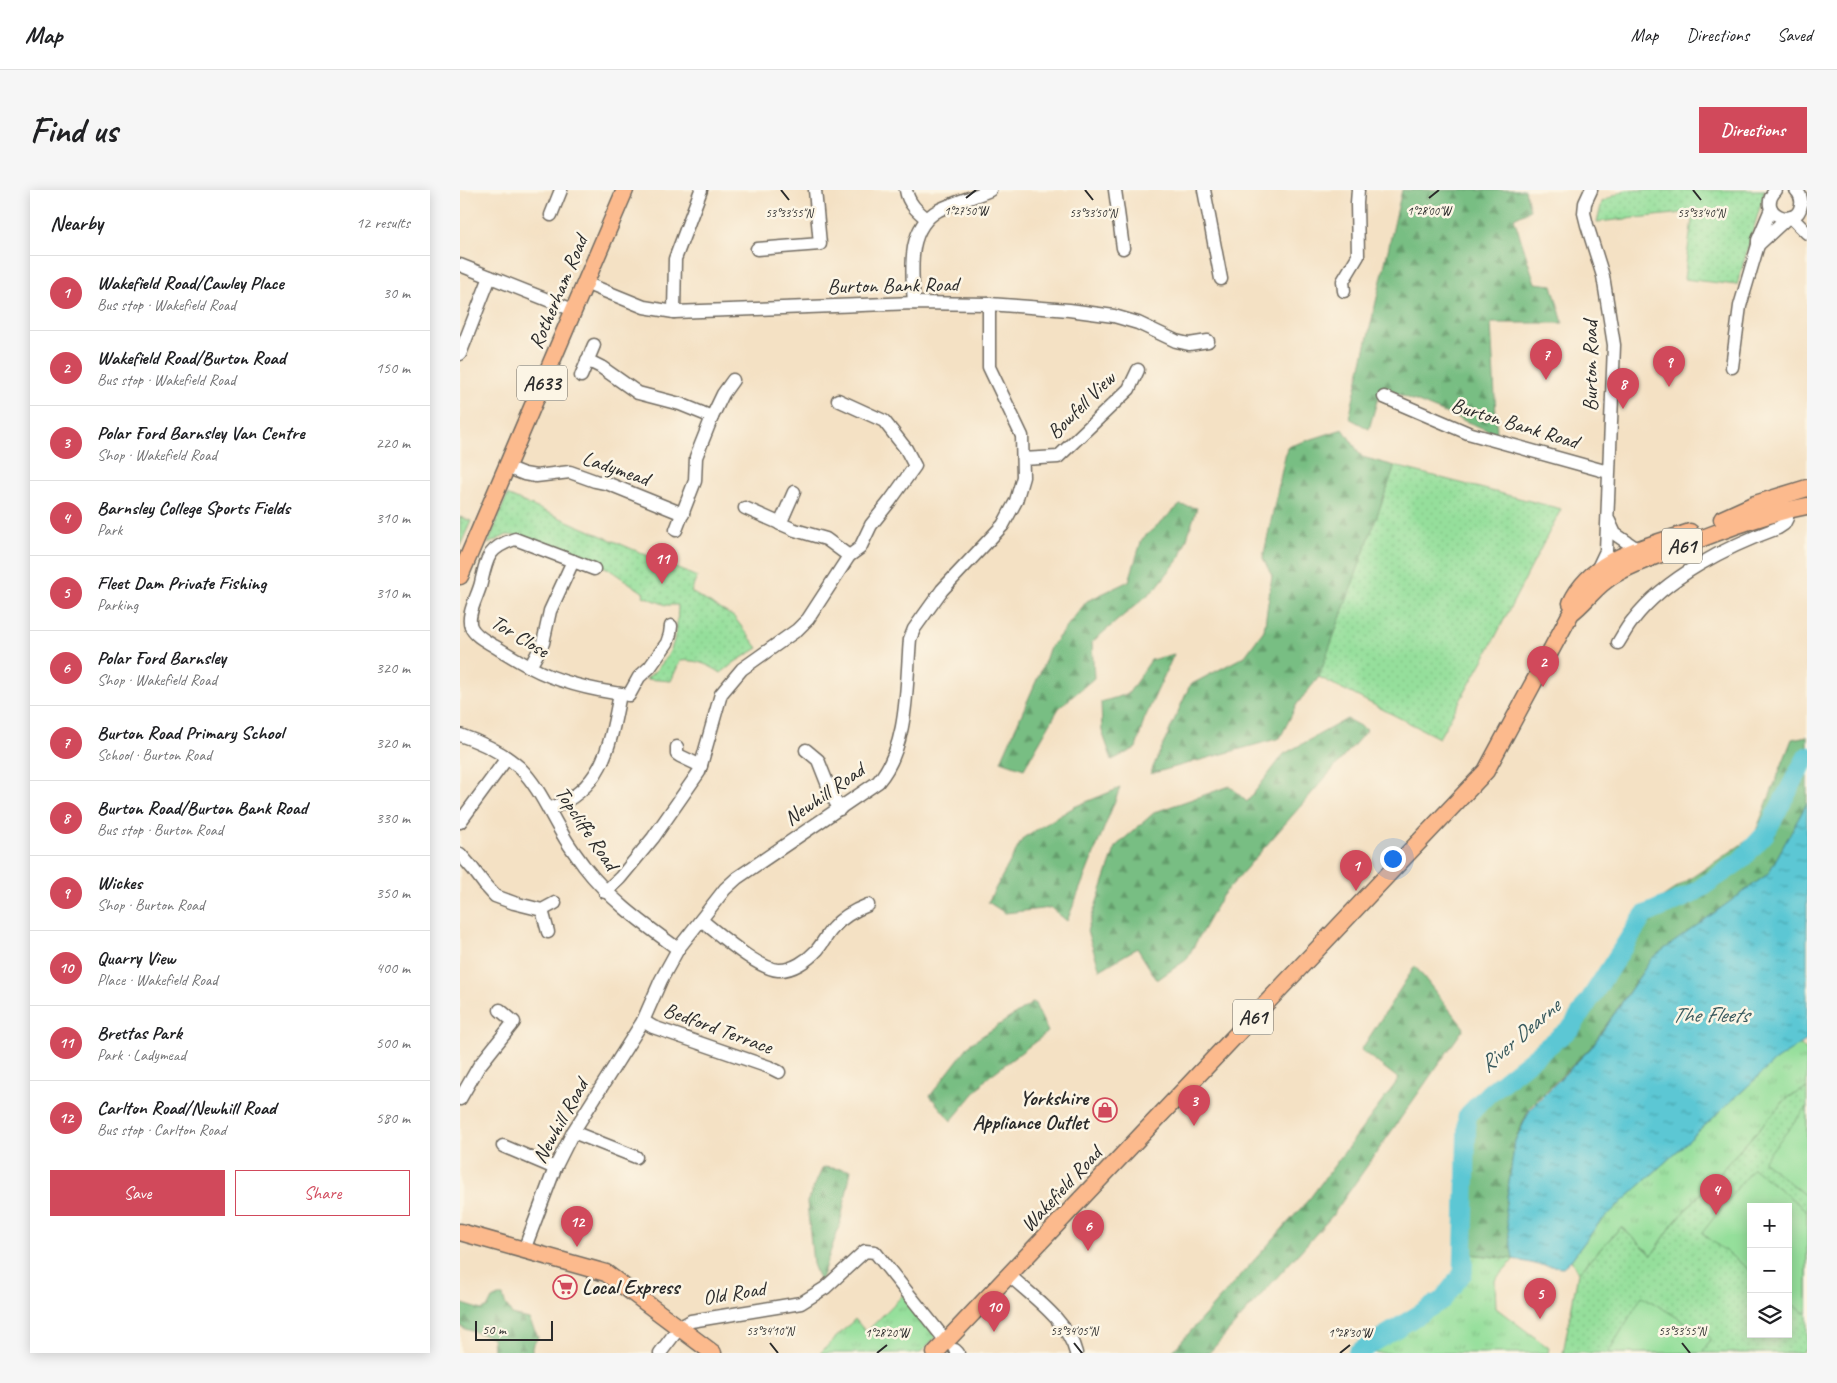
<!DOCTYPE html>
<html lang="en">
<head>
<meta charset="utf-8">
<style>
	body { margin:0; font-family:Caveat,sans-serif; background:#f6f6f6; color:#202124 }
	.controls { position:absolute; right:15px; bottom:15px; display:grid; overflow:hidden; border-radius:0px; box-shadow:0 2px 12px #0003 }
	.controls button { width:45px; height:45px; display:grid; place-items:center; padding:0; border:0; border-bottom:1px solid #e0e0e0; background:#fff; color:#202124; font:25px sans-serif }
	.scale { position:absolute; left:15px; bottom:12px; width:78px; box-sizing:border-box; padding-left:5px; border:2px solid #2b2b2b; border-top:0; font-size:14px; line-height:18px; white-space:nowrap; color:#2b2b2b; -webkit-text-stroke:4px #fcf5e5; paint-order:stroke }
	.you { position:absolute; left:932px; top:668px; width:18px; height:18px; margin:-12px; border:4px solid #fff; border-radius:50%; background:#1a73e8; box-shadow:0 0 0 8px #1a73e833 }
	.badge { display:grid; place-items:center; width:32px; height:32px; border-radius:50%; background:#d1495b; color:#fff; font-size:16px; font-weight:700 }
	.pin { position:absolute; translate:-50% -41px; filter:drop-shadow(0 1px 2px #0008) }
	.pin::after { content:''; position:absolute; top:26px; width:18px; height:15px; background:inherit; clip-path:polygon(0 0,100% 0,50% 100%) }
	.list { margin:0; padding:0; list-style:none }
	h2 { display:flex; justify-content:space-between; align-items:center; height:65px; margin:0; padding:0 20px; font-size:21px }
	h2 small { font-size:16px; font-weight:400; color:#757577 }
	.list li { display:grid; grid-template-columns:32px 1fr auto; gap:15px; align-items:center; box-sizing:border-box; height:75px; padding:0 20px; border-top:1px solid #e0e0e0 }
	.list b { display:block; font-size:19px; white-space:nowrap }
	.list p { margin:0; font-size:16px; white-space:nowrap; color:#757577 }
	.list em { font-size:16px; font-style:normal; color:#757577 }
	.actions { display:flex; gap:10px; padding:15px 20px }
	.actions a { flex:1; padding:11px 0; border:1px solid #d1495b; border-radius:0px; text-align:center; font-size:18px; color:#d1495b }
	.actions .main { background:#d1495b; color:#fff }
	.icon { flex:none; width:28px; height:28px; fill:none; stroke:currentColor; stroke-width:2; stroke-linecap:round; stroke-linejoin:round }
	.map { position:relative; flex:none; width:1347px; height:1163px; overflow:hidden; border-radius:0px }
	header { display:flex; align-items:center; gap:30px; box-sizing:border-box; height:70px; padding:0 25px; background:#fff; border-bottom:1px solid #e0e0e0 }
	header strong { font-size:24px }
	nav { display:flex; gap:28px; margin-inline-start:auto; font-size:18px }
	.intro { display:flex; align-items:center; justify-content:space-between; box-sizing:border-box; height:120px; padding:0 30px }
	h1 { margin:0; font-size:35px }
	.button { padding:12px 22px; border-radius:0px; background:#d1495b; color:#fff; font-size:18px; font-weight:700 }
	main { display:flex; gap:30px; padding:0 30px }
	aside { flex:1; background:#fff; border-radius:0px; box-shadow:0 2px 12px #0003 }
	.map>svg:first-child { display:block }
	.grass { fill:url(#grass-tufts); stroke:#608563 }
	.forest { fill:url(#forest-firs); stroke:#527457 }
	.park { fill:url(#park-dots); stroke:#608563; fill-rule:evenodd }
	.pitch { fill:#95df9b; stroke:#608563 }
	.water { fill:url(#water-ripples); stroke:#437980 }
	.lines { fill:none; stroke-linecap:round; stroke-linejoin:round }
	.river { stroke:#5bc7d4; stroke-width:19 }
	.minor-casing { stroke:#716b61; stroke-width:15 }
	.major-casing { stroke:#716b61; stroke-width:19 }
	.minor { stroke:#fff; stroke-width:12 }
	.major { stroke:#fcba8d; stroke-width:16 }
	.ticks { fill:none; stroke:#2b2b2b; stroke-width:2 }
	.labels { text-anchor:middle; stroke-width:5; stroke-linejoin:round; paint-order:stroke }
	.shield { fill:#fcf5e5; stroke:#6a6863; stroke-width:1 }
	.shield-label { font-size:20px; font-weight:bold; fill:#2b2b2b }
	.street-label { font-size:21px; fill:#2b2b2b; stroke:#fcf5e5 }
	.poi-label { font-size:21px; font-weight:bold; fill:#2b2b2b; stroke:#fcf5e5; text-anchor:end }
	.water-label { font-size:22px; font-style:italic; fill:#395a5e; stroke:#fcf5e5 }
	.ticks-label { font-size:12px; text-anchor:middle; fill:#2b2b2b; stroke:#fcf5e5; stroke-width:5; stroke-linejoin:round; paint-order:stroke }
</style>
</head>
<body>
<header>
<strong>Map</strong>
<nav><a>Map</a><a>Directions</a><a>Saved</a></nav>
</header>
<div class="intro"><h1>Find us</h1><a class="button">Directions</a></div>
<main>
<aside>
<h2>Nearby<small>12 results</small></h2>
<ul class="list">
<li><span class="badge">1</span><div><b>Wakefield Road/Cawley Place</b><p>Bus stop · Wakefield Road</p></div><em>30 m</em></li>
<li><span class="badge">2</span><div><b>Wakefield Road/Burton Road</b><p>Bus stop · Wakefield Road</p></div><em>150 m</em></li>
<li><span class="badge">3</span><div><b>Polar Ford Barnsley Van Centre</b><p>Shop · Wakefield Road</p></div><em>220 m</em></li>
<li><span class="badge">4</span><div><b>Barnsley College Sports Fields</b><p>Park</p></div><em>310 m</em></li>
<li><span class="badge">5</span><div><b>Fleet Dam Private Fishing</b><p>Parking</p></div><em>310 m</em></li>
<li><span class="badge">6</span><div><b>Polar Ford Barnsley</b><p>Shop · Wakefield Road</p></div><em>320 m</em></li>
<li><span class="badge">7</span><div><b>Burton Road Primary School</b><p>School · Burton Road</p></div><em>320 m</em></li>
<li><span class="badge">8</span><div><b>Burton Road/Burton Bank Road</b><p>Bus stop · Burton Road</p></div><em>330 m</em></li>
<li><span class="badge">9</span><div><b>Wickes</b><p>Shop · Burton Road</p></div><em>350 m</em></li>
<li><span class="badge">10</span><div><b>Quarry View</b><p>Place · Wakefield Road</p></div><em>400 m</em></li>
<li><span class="badge">11</span><div><b>Brettas Park</b><p>Park · Ladymead</p></div><em>500 m</em></li>
<li><span class="badge">12</span><div><b>Carlton Road/Newhill Road</b><p>Bus stop · Carlton Road</p></div><em>580 m</em></li>
</ul>
<div class="actions"><a class="main">Save</a><a>Share</a></div>
</aside>
<div class="map">
<svg width="1347" height="1163" viewBox="0 0 1347 1163">
	<defs>
		<pattern id="grass-tufts" width="24" height="20" patternUnits="userSpaceOnUse" patternTransform="scale(1.25)"><rect width="24" height="20" fill="#95df9b"/><path d="M3 7l-1-3M5 7V3M7 7l1-3M15 17l-1-3M17 17v-4M19 17l1-3" fill="none" stroke="#81c086"/></pattern>
		<pattern id="forest-firs" width="22" height="20" patternUnits="userSpaceOnUse" patternTransform="scale(1.25)"><rect width="22" height="20" fill="#78be83"/><path d="M5 1l3.5 6h-7zM16 11l3.5 6h-7z" fill="#639b6b"/></pattern>
		<pattern id="park-dots" width="8" height="8" patternUnits="userSpaceOnUse" patternTransform="scale(1.25)"><rect width="8" height="8" fill="#95df9b"/><path d="M2 2h.1M6 6h.1" fill="none" stroke="#81c086" stroke-width="1.8" stroke-linecap="round"/></pattern>
		<pattern id="water-ripples" width="26" height="14" patternUnits="userSpaceOnUse" patternTransform="scale(1.25)"><rect width="26" height="14" fill="#5bc7d4"/><path d="M2 4q2-2 4 0t4 0M15 11q2-2 4 0t4 0" fill="none" stroke="#4ba2ac"/></pattern>
	</defs>
	<rect width="100%" height="100%" fill="#fcf5e5"/>
	<filter id="ink" filterUnits="userSpaceOnUse"><feTurbulence type="fractalNoise" baseFrequency=".02" numOctaves="2"/><feDisplacementMap in="SourceGraphic" scale="10" xChannelSelector="R" yChannelSelector="G"/><feConvolveMatrix kernelMatrix="1 2 1 2 8 2 1 2 1" color-interpolation-filters="sRGB"/></filter>
	<filter id="wash" filterUnits="userSpaceOnUse"><feTurbulence type="fractalNoise" baseFrequency=".0096" numOctaves="4" result="noise"/><feDisplacementMap in="SourceGraphic" scale="20" xChannelSelector="R" yChannelSelector="G"/><feGaussianBlur stdDeviation="1.12" result="paint"/><feColorMatrix in="noise" values="0 0 0 0 0 0 0 0 0 0 0 0 0 0 0 0 0 1.4 0 .05"/><feComposite in="paint" operator="in"/></filter>
	<g filter="url(#wash)">
		<rect width="100%" height="100%" fill="#f4e1c4"/>
		<g class="grass">
			<path d="M 1339,854 L 1347,861 L 1347,898 L 1327,908 L 1213,1034 L 1192,1065 L 1161,1037 L 1118,1083 L 1111,1070 L 1139,1033 L 1315,871 Z"/>
			<path d="M 1009,1064 L 1054,1069 L 1035,1090 L 1036,1118 L 1089,1158 L 1088,1163 L 905,1163 L 1008,1087 Z"/>
			<path d="M 444,1104 L 476,1147 L 460,1163 L 360,1163 L 395,1129 L 406,1142 Z"/>
		</g>
		<g class="forest">
			<path d="M 942,0 L 1065,0 L 1070,20 L 1054,28 L 1075,93 L 1092,95 L 1103,133 L 1031,133 L 1037,244 L 926,199 L 917,211 L 909,239 L 889,228 Z"/>
			<path d="M 883,239 L 902,267 L 935,276 L 859,487 L 837,514 L 820,548 L 690,584 L 730,495 L 785,466 L 804,440 L 812,386 L 803,368 L 827,257 Z"/>
			<path d="M 720,315 L 737,318 L 721,366 L 696,398 L 632,452 L 634,488 L 599,518 L 564,579 L 541,571 L 585,471 L 589,459 L 627,411 L 669,391 L 682,349 Z"/>
			<path d="M 714,464 L 684,530 L 676,558 L 652,570 L 642,541 L 641,512 L 668,504 L 691,470 Z"/>
			<path d="M 887,529 L 907,540 L 762,706 L 726,770 L 697,790 L 677,758 L 640,780 L 627,741 L 656,656 L 695,622 L 770,596 L 787,612 L 824,564 Z"/>
			<path d="M 1347,546 L 1347,613 L 1308,684 L 1192,768 L 1131,857 L 1070,917 L 1055,950 L 1045,1020 L 1054,1069 L 1009,1064 L 1007,926 L 1029,903 L 1112,837 L 1177,724 L 1294,646 L 1332,549 Z"/>
			<path d="M 660,598 L 607,731 L 591,718 L 545,723 L 528,712 L 563,648 L 614,617 Z"/>
			<path d="M 955,776 L 1004,838 L 872,1026 L 749,1163 L 711,1163 L 850,1008 L 939,889 L 901,860 Z"/>
			<path d="M 574,812 L 588,842 L 527,888 L 491,931 L 470,906 L 510,854 Z"/>
			<path d="M 363,977 L 391,980 L 380,1034 L 360,1092 L 353,1074 L 347,1012 Z"/>
			<path d="M 38,1106 L 43,1106 L 45,1113 L 52,1125 L 69,1129 L 78,1147 L 72,1157 L 72,1163 L 33,1163 L 32,1147 L 5,1139 L 0,1136 L 0,1113 L 22,1120 L 28,1117 L 32,1109 Z"/>
		</g>
		<g class="park">
			<path d="M 1165,0 L 1305,0 L 1277,95 L 1224,89 L 1233,22 L 1137,32 L 1142,12 Z"/>
			<path d="M 935,276 L 1101,319 L 1026,465 L 979,548 L 859,487 Z"/>
			<path d="M 47,305 L 237,387 L 231,402 L 274,427 L 298,458 L 275,472 L 261,483 C 249,475 236,469 220,471 L 211,491 L 186,489 C 213,467 217,450 218,415 L 206,415 L 183,406 L 184,403 L 147,378 L 65,347 L 47,345 L 28,354 Z"/>
			<path d="M 0,327 L 11,331 L 0,356 Z"/>
			<path d="M 1347,898 L 1347,1159 L 1340,1163 L 1103,1163 L 1118,1083 L 1161,1037 L 1192,1065 L 1213,1034 L 1327,908 ZM 1291,1017 L 1328,1017 L 1328,1144 L 1291,1144 Z"/>
		</g>
		<g class="pitch">
			<path d="M 1347,917 L 1347,1007 L 1303,971 Z"/>
			<path d="M 1293,978 L 1347,1021 L 1347,1123 L 1346,1124 L 1328,1111 L 1328,1017 L 1291,1017 L 1291,1081 L 1242,1043 Z"/>
			<path d="M 1182,1106 L 1251,1148 L 1242,1163 L 1148,1163 Z"/>
		</g>
		<path class="water" d="M 1347,613 L 1347,850 L 1315,871 L 1139,1033 L 1111,1070 L 1103,1077 L 1079,1075 L 1053,1069 L 1045,1020 L 1055,951 L 1071,918 L 1131,858 L 1192,768 L 1308,684 Z"/>
		<g class="lines">
			<path class="river" d="M 897,1163 L 982,1110 L 1003,1083 L 1007,926 L 1029,903 L 1112,837 L 1184,725 L 1232,704 L 1280,671 L 1305,644 L 1347,566"/>
		</g>
	</g>
	<g filter="url(#ink)">
		<g class="lines">
			<g class="minor-casing">
				<g id="minor">
					<path d="M 446,0 C 448,13 457,21 467,29"/>
					<path d="M 655,0 L 663,58"/>
					<path d="M 744,0 L 761,89"/>
					<path d="M 1131,0 L 1125,13 L 1124,23 L 1127,35 L 1143,86 L 1154,155 L 1146,361 L 1137,380"/>
					<path d="M 1316,0 C 1294,23 1337,41 1341,15 C 1342,9 1340,4 1336,0"/>
					<path d="M 91,25 L 101,0"/>
					<path d="M 1331,27 L 1347,43"/>
					<path d="M 1298,55 L 1327,28"/>
					<path d="M 297,59 L 360,54 L 355,0"/>
					<path d="M 0,75 L 113,120"/>
					<path d="M 125,93 L 184,117 L 214,122 L 454,113 L 529,114 L 609,120 L 654,126 L 678,133 L 716,151 L 729,154 L 748,151"/>
					<path d="M 884,101 L 883,91 L 898,66 L 897,13 L 898,0"/>
					<path d="M 454,113 C 452,81 446,38 479,20 C 495,12 514,7 530,0"/>
					<path d="M 214,122 L 215,69 L 241,0"/>
					<path d="M 0,164 L 30,87"/>
					<path d="M 127,170 L 141,177 L 178,203 L 220,214 L 252,227"/>
					<path d="M 1272,177 L 1280,116 L 1298,55 L 1298,50 L 1311,19"/>
					<path d="M 121,186 L 134,155"/>
					<path d="M 924,207 L 1008,243 L 1148,282"/>
					<path d="M 563,269 L 598,267 L 669,199 L 678,180"/>
					<path d="M 46,277 L 64,284 L 76,286 L 110,282 L 135,291 L 149,294 L 223,324"/>
					<path d="M 285,318 L 335,340 L 366,349 L 389,366"/>
					<path d="M 1149,331 L 1155,344 L 1177,359"/>
					<path d="M 320,334 L 334,302"/>
					<path d="M 216,340 L 235,291 L 236,267 L 252,227 L 263,204 L 273,190"/>
					<path d="M 134,379 L 55,349 C 28,358 27,367 21,393 C 18,406 6,425 11,437 C 15,446 26,451 34,456 C 46,463 58,471 70,477 C 98,492 137,501 169,505 L 179,487 L 190,477 L 207,453 L 210,444 L 211,436"/>
					<path d="M 1158,453 C 1163,445 1167,437 1173,430 C 1206,387 1268,356 1318,338 L 1324,334 L 1327,328 L 1322,314"/>
					<path d="M 70,477 L 83,453 L 90,421 L 113,371"/>
					<path d="M 0,545 C 20,552 44,563 60,578 C 79,597 89,622 103,645 C 109,656 117,666 124,676 C 150,710 184,734 218,759"/>
					<path d="M 217,557 L 217,564 L 220,566 L 241,576"/>
					<path d="M 346,560 L 358,570 L 373,608 L 380,619"/>
					<path d="M 89,619 C 144,599 150,555 160,504"/>
					<path d="M 0,632 L 47,568"/>
					<path d="M 0,664 L 13,679 L 25,695 L 35,706 L 54,713 L 82,720 L 95,713"/>
					<path d="M 145,702 L 160,688 L 193,648 L 239,582 L 261,504 L 282,479 L 337,440 L 348,429 L 389,366 L 400,358 L 411,335 L 430,311 L 455,276 L 446,259 L 424,231 L 378,210"/>
					<path d="M 82,720 L 88,742"/>
					<path d="M 241,730 C 258,743 298,779 318,780 C 332,781 348,770 357,760 C 363,753 367,744 373,738 C 382,727 395,720 408,715"/>
					<path d="M 183,831 L 193,837 L 309,877 L 319,882"/>
					<path d="M 0,909 L 19,876 L 54,832 L 40,820"/>
					<path d="M 113,942 L 176,967"/>
					<path d="M 43,956 L 95,978"/>
					<path d="M 64,1060 L 95,978 L 113,942 L 183,831 L 201,790 L 218,759 L 265,699 L 277,688 L 418,592 C 449,556 446,494 450,449 L 454,439 L 482,400 L 543,335 L 556,311 L 563,287 L 562,246 L 529,177 L 529,114"/>
					<path d="M 549,1085 C 573,1107 608,1131 616,1163"/>
					<path d="M 495,1160 L 498,1163"/>
					<path d="M 200,1163 L 219,1138 L 231,1131 L 341,1113 L 365,1098 L 405,1061 L 415,1062 L 486,1151"/>
				</g>
			</g>
			<g class="major-casing">
				<g id="major">
					<path d="M 1262,329 L 1295,314 L 1347,298"/>
					<path d="M 0,386 L 165,0"/>
					<path d="M 1111,413 C 1132,367 1187,357 1230,342"/>
					<path d="M 0,1042 L 146,1083 L 253,1163"/>
					<path d="M 475,1163 L 1026,581 L 1111,423 C 1126,412 1136,395 1154,385 C 1173,373 1196,366 1217,358 C 1261,341 1299,325 1347,316"/>
				</g>
			</g>
			<use href="#minor" class="minor"/>
			<use href="#major" class="major"/>
		</g>
	</g>
	<path class="ticks" d="M 321,0 L 329,10M 625,0 L 633,10M 1233,0 L 1241,10M 506,8 L 516,0M 969,8 L 979,0M 310,1153 L 318,1163M 614,1153 L 622,1163M 1222,1153 L 1230,1163M 417,1163 L 427,1155M 880,1163 L 890,1155"/>
	<defs>
		<g id="shop-ring" transform="scale(1.25)"><circle r="9.5" fill="#fcf5e5" stroke="#d1495b" stroke-width="1.5"/><path d="M-5-2.5h2.3a2.7 3.5 0 0 1 5.4 0H5L5.5 6h-11ZM-1.5-2.5h3a1.5 2.3 0 0 0-3 0Z" fill="#d1495b"/></g>
		<g id="supermarket-ring" transform="scale(1.25)"><circle r="9.5" fill="#fcf5e5" stroke="#d1495b" stroke-width="1.5"/><path d="M-6-5.5h2.5l.6 2H6L4.5 2H-2.5L-4.4-4H-6ZM-1.5 3.2a1.3 1.3 0 1 0 .1 0ZM3 3.2a1.3 1.3 0 1 0 .1 0Z" fill="#d1495b"/></g>
	</defs>
	<g fill-rule="evenodd">
		<use href="#shop-ring" x="645" y="920"/>
		<use href="#supermarket-ring" x="105" y="1097"/>
	</g>
	<g class="labels">
		<g class="shield">
			<rect x="57" y="175.5" width="50" height="35" rx="4"/>
			<rect x="1202" y="338.5" width="40" height="35" rx="4"/>
			<rect x="773" y="809.5" width="40" height="35" rx="4"/>
		</g>
		<g class="shield-label">
			<text x="82" y="200">A633</text>
			<text x="1222" y="363">A61</text>
			<text x="793" y="834">A61</text>
		</g>
		<g class="street-label">
			<text transform="translate(433 95) rotate(-1)" y="7">Burton Bank Road</text>
			<text transform="translate(98 102) rotate(-67)" y="7">Rotherham Road</text>
			<text transform="translate(1130 176) rotate(-90)" y="7">Burton Road</text>
			<text transform="translate(621 215) rotate(-45)" y="7">Bowfell View</text>
			<text transform="translate(1055 233) rotate(17)" y="7">Burton Bank Road</text>
			<text transform="translate(156 278) rotate(19)" y="7">Ladymead</text>
			<text transform="translate(60 446) rotate(31)" y="7">Tor Close</text>
			<text transform="translate(364 604) rotate(-35)" y="7">Newhill Road</text>
			<text transform="translate(127 638) rotate(56)" y="7">Topcliffe Road</text>
			<text transform="translate(258 838) rotate(20)" y="7">Bedford Terrace</text>
			<text transform="translate(100 931) rotate(-61)" y="7">Newhill Road</text>
			<text transform="translate(601 999) rotate(-47)" y="7">Wakefield Road</text>
			<text transform="translate(274 1103) rotate(-9)" y="7">Old Road</text>
		</g>
		<g class="poi-label">
			<text x="628" y="915">Yorkshire<tspan x="628" dy="24">Appliance Outlet</tspan></text>
			<text x="122" y="1104" text-anchor="start">Local Express</text>
		</g>
		<g class="water-label">
			<text x="1250" y="832">The Fleets</text>
			<text transform="translate(1059 845) rotate(-41)" y="8">River Dearne</text>
		</g>
	</g>
	<g class="ticks-label">
		<text x="506" y="25">1°27'50"W</text>
		<text x="969" y="25">1°28'00"W</text>
		<text x="329" y="27">53°33'55"N</text>
		<text x="633" y="27">53°33'50"N</text>
		<text x="1241" y="27">53°33'40"N</text>
		<text x="310" y="1145">53°34'10"N</text>
		<text x="614" y="1145">53°34'05"N</text>
		<text x="1222" y="1145">53°33'55"N</text>
		<text x="427" y="1147">1°28'20"W</text>
		<text x="890" y="1147">1°28'30"W</text>
	</g>
</svg>
<div class="controls">
<button>+</button>
<button>−</button>
<button><svg class="icon" aria-label="layers" viewBox="0 0 24 24"><path d="M12 4l9 5-9 5-9-5zM3 14l9 5 9-5"/></svg></button>
</div>
<div class="scale">50 m</div>
<div class="you"></div>
<div class="pin badge" style="left:896px;top:701px">1</div>
<div class="pin badge" style="left:1083px;top:497px">2</div>
<div class="pin badge" style="left:734px;top:936px">3</div>
<div class="pin badge" style="left:1256px;top:1025px">4</div>
<div class="pin badge" style="left:1080px;top:1129px">5</div>
<div class="pin badge" style="left:628px;top:1061px">6</div>
<div class="pin badge" style="left:1086px;top:190px">7</div>
<div class="pin badge" style="left:1163px;top:219px">8</div>
<div class="pin badge" style="left:1209px;top:197px">9</div>
<div class="pin badge" style="left:534px;top:1142px">10</div>
<div class="pin badge" style="left:202px;top:394px">11</div>
<div class="pin badge" style="left:117px;top:1057px">12</div>
</div>
</main>
</body>
</html>
